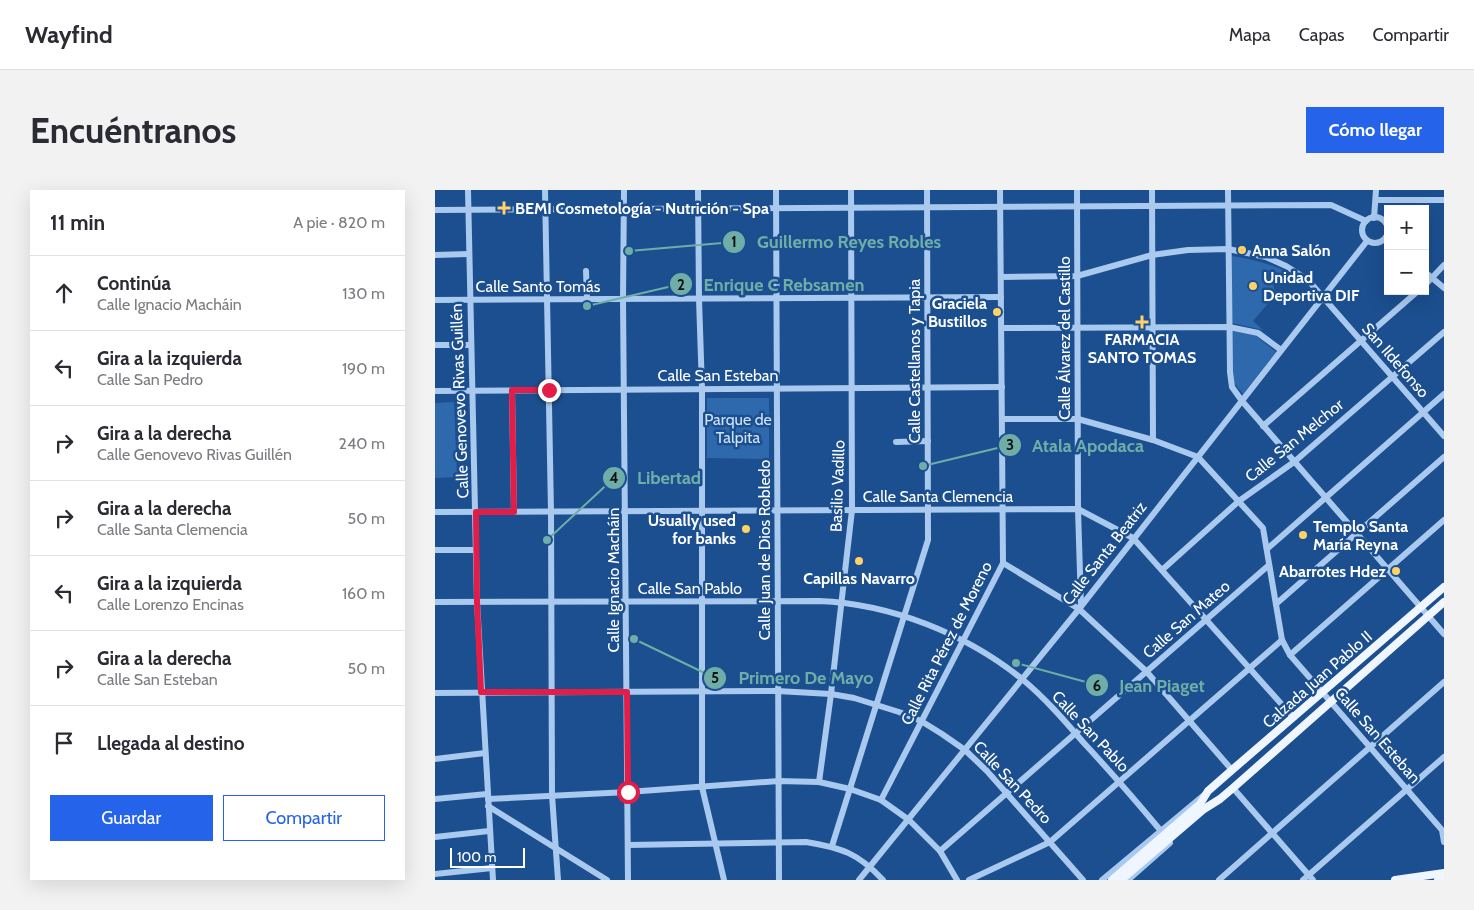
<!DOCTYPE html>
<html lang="es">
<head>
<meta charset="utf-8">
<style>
	body { margin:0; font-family:Cabin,sans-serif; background:#f2f2f3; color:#2b2b33 }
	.controls { position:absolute; right:15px; top:15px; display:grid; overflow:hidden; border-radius:0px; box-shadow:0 5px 20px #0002 }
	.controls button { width:45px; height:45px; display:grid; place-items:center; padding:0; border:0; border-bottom:1px solid #e1e1e2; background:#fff; color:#2b2b33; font:25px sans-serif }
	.scale { position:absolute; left:15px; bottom:12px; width:75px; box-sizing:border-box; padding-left:5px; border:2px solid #fff; border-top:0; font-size:14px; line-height:18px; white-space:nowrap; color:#fff; -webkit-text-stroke:4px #1b4f8f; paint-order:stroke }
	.stop { position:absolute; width:15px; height:15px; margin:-11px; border:4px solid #e11d48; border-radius:50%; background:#fff }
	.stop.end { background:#e11d48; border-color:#fff; box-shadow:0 1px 5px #0008 }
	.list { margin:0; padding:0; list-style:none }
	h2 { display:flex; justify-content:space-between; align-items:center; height:65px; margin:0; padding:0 20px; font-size:21px }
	h2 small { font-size:16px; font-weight:400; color:#7c7c81 }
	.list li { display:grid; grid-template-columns:32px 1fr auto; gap:15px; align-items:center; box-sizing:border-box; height:75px; padding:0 20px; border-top:1px solid #e1e1e2 }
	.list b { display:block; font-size:19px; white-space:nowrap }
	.list p { margin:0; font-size:16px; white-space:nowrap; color:#7c7c81 }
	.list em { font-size:16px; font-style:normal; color:#7c7c81 }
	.actions { display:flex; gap:10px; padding:15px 20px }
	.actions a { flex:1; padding:11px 0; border:1px solid #2563eb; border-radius:0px; text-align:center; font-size:18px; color:#2563eb }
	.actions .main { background:#2563eb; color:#fff }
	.icon { flex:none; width:28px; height:28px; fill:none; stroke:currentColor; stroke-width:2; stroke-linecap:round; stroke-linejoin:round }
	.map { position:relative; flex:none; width:1009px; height:690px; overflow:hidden; border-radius:0px }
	header { display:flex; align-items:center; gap:30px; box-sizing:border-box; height:70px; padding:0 25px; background:#fff; border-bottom:1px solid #e1e1e2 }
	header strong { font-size:24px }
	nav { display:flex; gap:28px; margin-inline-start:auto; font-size:18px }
	.intro { display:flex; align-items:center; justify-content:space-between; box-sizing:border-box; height:120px; padding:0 30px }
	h1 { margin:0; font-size:35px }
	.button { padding:12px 22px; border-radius:0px; background:#2563eb; color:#fff; font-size:18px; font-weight:700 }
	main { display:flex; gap:30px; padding:0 30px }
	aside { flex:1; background:#fff; border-radius:0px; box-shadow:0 5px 20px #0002 }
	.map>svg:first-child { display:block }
	.green { fill:#2e69ad }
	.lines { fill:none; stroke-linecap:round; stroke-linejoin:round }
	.minor { stroke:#a9c9ee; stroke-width:6 }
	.major { stroke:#f0f6ff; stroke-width:8 }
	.route { stroke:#e11d48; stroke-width:6 }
	.poi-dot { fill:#ffd166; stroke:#1b4f8f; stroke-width:2 }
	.labels { text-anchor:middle; stroke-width:5; stroke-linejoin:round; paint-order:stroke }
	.poi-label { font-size:16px; font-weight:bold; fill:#fff; stroke:#1b4f8f; text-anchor:start }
	.street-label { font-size:16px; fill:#fff; stroke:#1b4f8f }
	.park-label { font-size:16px; fill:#cfe3fa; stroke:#1b4f8f }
	.leader { fill:none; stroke:#6fada8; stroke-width:2 }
	.callout-dot { fill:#6fada8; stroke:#1b4f8f; stroke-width:2 }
	.mark-label { font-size:15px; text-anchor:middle; font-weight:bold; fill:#111 }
	.callout-label { font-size:18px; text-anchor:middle; font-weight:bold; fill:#6fada8; stroke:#1b4f8f; stroke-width:5; stroke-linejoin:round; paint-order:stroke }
</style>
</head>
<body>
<header>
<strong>Wayfind</strong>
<nav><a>Mapa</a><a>Capas</a><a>Compartir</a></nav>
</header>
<div class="intro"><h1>Encuéntranos</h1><a class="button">Cómo llegar</a></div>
<main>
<aside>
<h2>11 min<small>A pie · 820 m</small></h2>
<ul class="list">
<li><svg class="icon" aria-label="ahead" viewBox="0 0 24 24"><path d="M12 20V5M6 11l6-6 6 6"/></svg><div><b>Continúa</b><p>Calle Ignacio Macháin</p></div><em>130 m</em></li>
<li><svg class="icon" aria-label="left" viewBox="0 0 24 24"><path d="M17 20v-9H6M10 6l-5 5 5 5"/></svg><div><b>Gira a la izquierda</b><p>Calle San Pedro</p></div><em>190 m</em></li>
<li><svg class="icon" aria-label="right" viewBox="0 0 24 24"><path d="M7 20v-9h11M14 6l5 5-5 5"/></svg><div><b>Gira a la derecha</b><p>Calle Genovevo Rivas Guillén</p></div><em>240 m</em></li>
<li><svg class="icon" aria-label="right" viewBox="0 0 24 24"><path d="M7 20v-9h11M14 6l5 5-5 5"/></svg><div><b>Gira a la derecha</b><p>Calle Santa Clemencia</p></div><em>50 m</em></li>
<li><svg class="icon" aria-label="left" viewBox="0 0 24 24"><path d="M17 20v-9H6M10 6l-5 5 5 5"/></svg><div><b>Gira a la izquierda</b><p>Calle Lorenzo Encinas</p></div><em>160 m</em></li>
<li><svg class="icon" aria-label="right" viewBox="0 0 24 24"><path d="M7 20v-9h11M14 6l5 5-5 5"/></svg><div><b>Gira a la derecha</b><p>Calle San Esteban</p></div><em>50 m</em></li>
<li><svg class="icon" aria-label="arrive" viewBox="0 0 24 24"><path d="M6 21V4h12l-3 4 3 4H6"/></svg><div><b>Llegada al destino</b></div></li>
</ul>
<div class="actions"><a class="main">Guardar</a><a>Compartir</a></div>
</aside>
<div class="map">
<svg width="1009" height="690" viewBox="0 0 1009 690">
	<rect width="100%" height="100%" fill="#1b4f8f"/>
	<g class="green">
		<path d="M 797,66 C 817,69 835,74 853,82 L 836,88 L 841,104 L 818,131 L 828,140 L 797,133 Z"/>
		<path d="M 797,141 L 821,146 L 841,162 L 808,204 L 800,194 L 797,184 Z"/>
		<path d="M 272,208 L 334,208 L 334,269 L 272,268 Z"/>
		<path d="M 19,212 L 22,287 L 0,288 L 0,213 Z"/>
	</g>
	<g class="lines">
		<g class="minor">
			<path d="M 33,0 L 42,412 L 58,690"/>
			<path d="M 110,0 L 116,322 L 117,605 L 123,690"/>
			<path d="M 189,0 L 188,109 L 193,690"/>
			<path d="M 263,0 L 264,109 L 267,199 L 267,597 L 289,690"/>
			<path d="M 341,0 L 344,690"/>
			<path d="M 642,0 L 643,319 L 646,416"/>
			<path d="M 717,0 L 718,250"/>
			<path d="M 793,0 L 795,182 L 797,197 L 807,211 L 1009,444"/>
			<path d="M 941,10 L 1009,10"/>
			<path d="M 0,20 L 896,15 L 931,31"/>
			<circle cx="940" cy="40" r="13"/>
			<path d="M 939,28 L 941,0"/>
			<path d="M 0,65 L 34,64"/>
			<path d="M 151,81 L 152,109"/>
			<path d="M 990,82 L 1009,98"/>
			<path d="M 566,87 L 642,86 L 717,65 L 753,60 L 793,59 L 831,67 L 851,76 L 873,90 L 1009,246"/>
			<path d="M 990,95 L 1009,75"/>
			<path d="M 0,110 L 566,107"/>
			<path d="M 567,138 L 794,137 L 823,143 L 846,160"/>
			<path d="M 0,155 L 36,155"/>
			<path d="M 0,201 L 567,197"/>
			<path d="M 77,201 L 79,322"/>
			<path d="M 567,229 L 643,229 L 718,250 L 763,267 L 828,338 L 847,450 L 855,465 L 1007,640 L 1009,652"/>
			<path d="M 828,236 L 983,101"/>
			<path d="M 461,252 L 493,251"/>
			<path d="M 0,322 L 643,319 L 698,348 L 858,527"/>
			<path d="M 832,359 L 1009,204"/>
			<path d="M 0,360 L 41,360"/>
			<path d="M 568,373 L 644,419 L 711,481 L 797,580"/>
			<path d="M 727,380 L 804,311 L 859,272 L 1009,142"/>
			<path d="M 0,412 L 384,411 C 457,414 531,444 587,489 C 610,508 629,530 648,552 C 675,581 701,611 726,641"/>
			<path d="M 841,414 L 1009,267"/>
			<path d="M 855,465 L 1009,330"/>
			<path d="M 0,503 L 342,501 L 396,504 L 419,508 L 464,522 L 486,531 L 507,544 L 530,560 L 552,581 L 648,690"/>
			<path d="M 0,569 L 50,563"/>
			<path d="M 384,592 L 396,504 L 417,320 L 416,0"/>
			<path d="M 798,598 L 878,690"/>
			<path d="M 0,609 L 52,604"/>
			<path d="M 53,609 L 193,602 L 344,591 L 384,592 L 415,599 L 446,610 L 474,630 L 505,661 L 522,690"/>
			<path d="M 446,610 L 568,373 L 565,0"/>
			<path d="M 53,616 L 172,690"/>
			<path d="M 0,647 L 54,641"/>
			<path d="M 193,655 L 371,652 C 407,658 423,663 448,690"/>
			<path d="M 397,656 L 493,350 L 492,0"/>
			<path d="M 505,661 L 834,375"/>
			<path d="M 0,684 L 57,678"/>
			<path d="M 424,690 L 644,419 L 932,51"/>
			<path d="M 534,690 L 615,652 L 847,450"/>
			<path d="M 667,690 L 769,605"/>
			<path d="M 693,690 L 735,653"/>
			<path d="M 784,690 L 1009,492"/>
			<path d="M 868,690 L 1009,567"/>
		</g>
		<g class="major">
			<path d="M 677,690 L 765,614 L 773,601 L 797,580 L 1009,397"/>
			<path d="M 686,690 L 769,619 L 785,609 L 798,598 L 1009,412"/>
			<path d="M 960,690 L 1009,683"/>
			<path d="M 1003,690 L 1009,689"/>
		</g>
	</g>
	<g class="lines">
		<path class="route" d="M 114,200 L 77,200 L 79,322 L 41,322 L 42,412 L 46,502 L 192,502 L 193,602"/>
	</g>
	<g class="poi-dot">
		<path d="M66.5 10.5h5v5h5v5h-5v5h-5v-5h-5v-5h5z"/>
		<circle cx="807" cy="60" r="5"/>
		<circle cx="818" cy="96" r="5"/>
		<circle cx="562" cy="122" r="5"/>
		<path d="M704.5 124.5h5v5h5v5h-5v5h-5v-5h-5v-5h5z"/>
		<circle cx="311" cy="339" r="5"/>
		<circle cx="868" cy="345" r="5"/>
		<circle cx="424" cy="371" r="5"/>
		<circle cx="961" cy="381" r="5"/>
	</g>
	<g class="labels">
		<g class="poi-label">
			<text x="80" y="24">BEMI Cosmetología - Nutrición - Spa</text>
			<text x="817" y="66">Anna Salón</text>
			<text x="828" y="93">Unidad<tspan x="828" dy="18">Deportiva DIF</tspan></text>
			<text x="552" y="119" text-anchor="end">Graciela<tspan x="552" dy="18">Bustillos</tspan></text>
			<text x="707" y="155" text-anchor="middle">FARMACIA<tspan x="707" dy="18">SANTO TOMAS</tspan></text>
			<text x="301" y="336" text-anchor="end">Usually used<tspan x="301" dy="18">for banks</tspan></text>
			<text x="878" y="342">Templo Santa<tspan x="878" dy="18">María Reyna</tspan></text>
			<text x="951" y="387" text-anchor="end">Abarrotes Hdez</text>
			<text x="424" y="394" text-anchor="middle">Capillas Navarro</text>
		</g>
		<g class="street-label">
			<text x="103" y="102">Calle Santo Tomás</text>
			<text transform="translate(629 148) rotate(-90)" y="6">Calle Álvarez del Castillo</text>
			<text transform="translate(961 170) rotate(49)" y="6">San Ildefonso</text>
			<text transform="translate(479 171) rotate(-90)" y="6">Calle Castellanos y Tapia</text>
			<text x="283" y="191">Calle San Esteban</text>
			<text transform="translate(24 211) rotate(-92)" y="6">Calle Genovevo Rivas Guillén</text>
			<text transform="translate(859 250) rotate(-39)" y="6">Calle San Melchor</text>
			<text transform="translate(402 296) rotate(-88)" y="6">Basilio Vadillo</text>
			<text x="503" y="312">Calle Santa Clemencia</text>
			<text transform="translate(329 360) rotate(-90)" y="6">Calle Juan de Dios Robledo</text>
			<text transform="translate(669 363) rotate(-52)" y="6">Calle Santa Beatriz</text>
			<text transform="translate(178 390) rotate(-90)" y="6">Calle Ignacio Macháin</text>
			<text x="255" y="404">Calle San Pablo</text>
			<text transform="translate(751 429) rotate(-41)" y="6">Calle San Mateo</text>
			<text transform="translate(511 453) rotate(-63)" y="6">Calle Rita Pérez de Moreno</text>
			<text transform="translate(882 489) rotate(-41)" y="6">Calzada Juan Pablo II</text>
			<text transform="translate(656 541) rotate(47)" y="6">Calle San Pablo</text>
			<text transform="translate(943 545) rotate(49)" y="6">Calle San Esteban</text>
			<text transform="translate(578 592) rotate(47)" y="6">Calle San Pedro</text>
		</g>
		<g class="park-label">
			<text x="303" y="235">Parque de<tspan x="303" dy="18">Talpita</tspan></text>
		</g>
	</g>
	<path class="leader" d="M194 61L299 52M152 116L246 94M488 276L575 255M112 350L179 288M199 449L280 488M581 473L662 495"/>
	<g class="callout-dot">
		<circle cx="194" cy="61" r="5"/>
		<circle cx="152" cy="116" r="5"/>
		<circle cx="488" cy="276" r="5"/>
		<circle cx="112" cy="350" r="5"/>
		<circle cx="199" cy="449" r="5"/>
		<circle cx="581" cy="473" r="5"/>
		<circle cx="299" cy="52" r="12"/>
		<circle cx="246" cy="94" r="12"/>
		<circle cx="575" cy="255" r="12"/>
		<circle cx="179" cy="288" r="12"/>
		<circle cx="280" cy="488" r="12"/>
		<circle cx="662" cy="495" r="12"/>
	</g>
	<g class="mark-label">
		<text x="299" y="57">1</text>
		<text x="246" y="100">2</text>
		<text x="575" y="260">3</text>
		<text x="179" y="293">4</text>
		<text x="280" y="493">5</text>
		<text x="662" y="501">6</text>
	</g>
	<g class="callout-label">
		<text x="414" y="58">Guillermo Reyes Robles</text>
		<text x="349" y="101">Enrique C Rebsamen</text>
		<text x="653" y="262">Atala Apodaca</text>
		<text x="234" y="294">Libertad</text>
		<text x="371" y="494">Primero De Mayo</text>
		<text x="727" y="502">Jean Piaget</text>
	</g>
</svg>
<div class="controls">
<button>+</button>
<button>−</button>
</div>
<div class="scale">100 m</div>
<div class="stop" style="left:193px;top:602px"></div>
<div class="stop end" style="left:114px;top:200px"></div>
</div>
</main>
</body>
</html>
